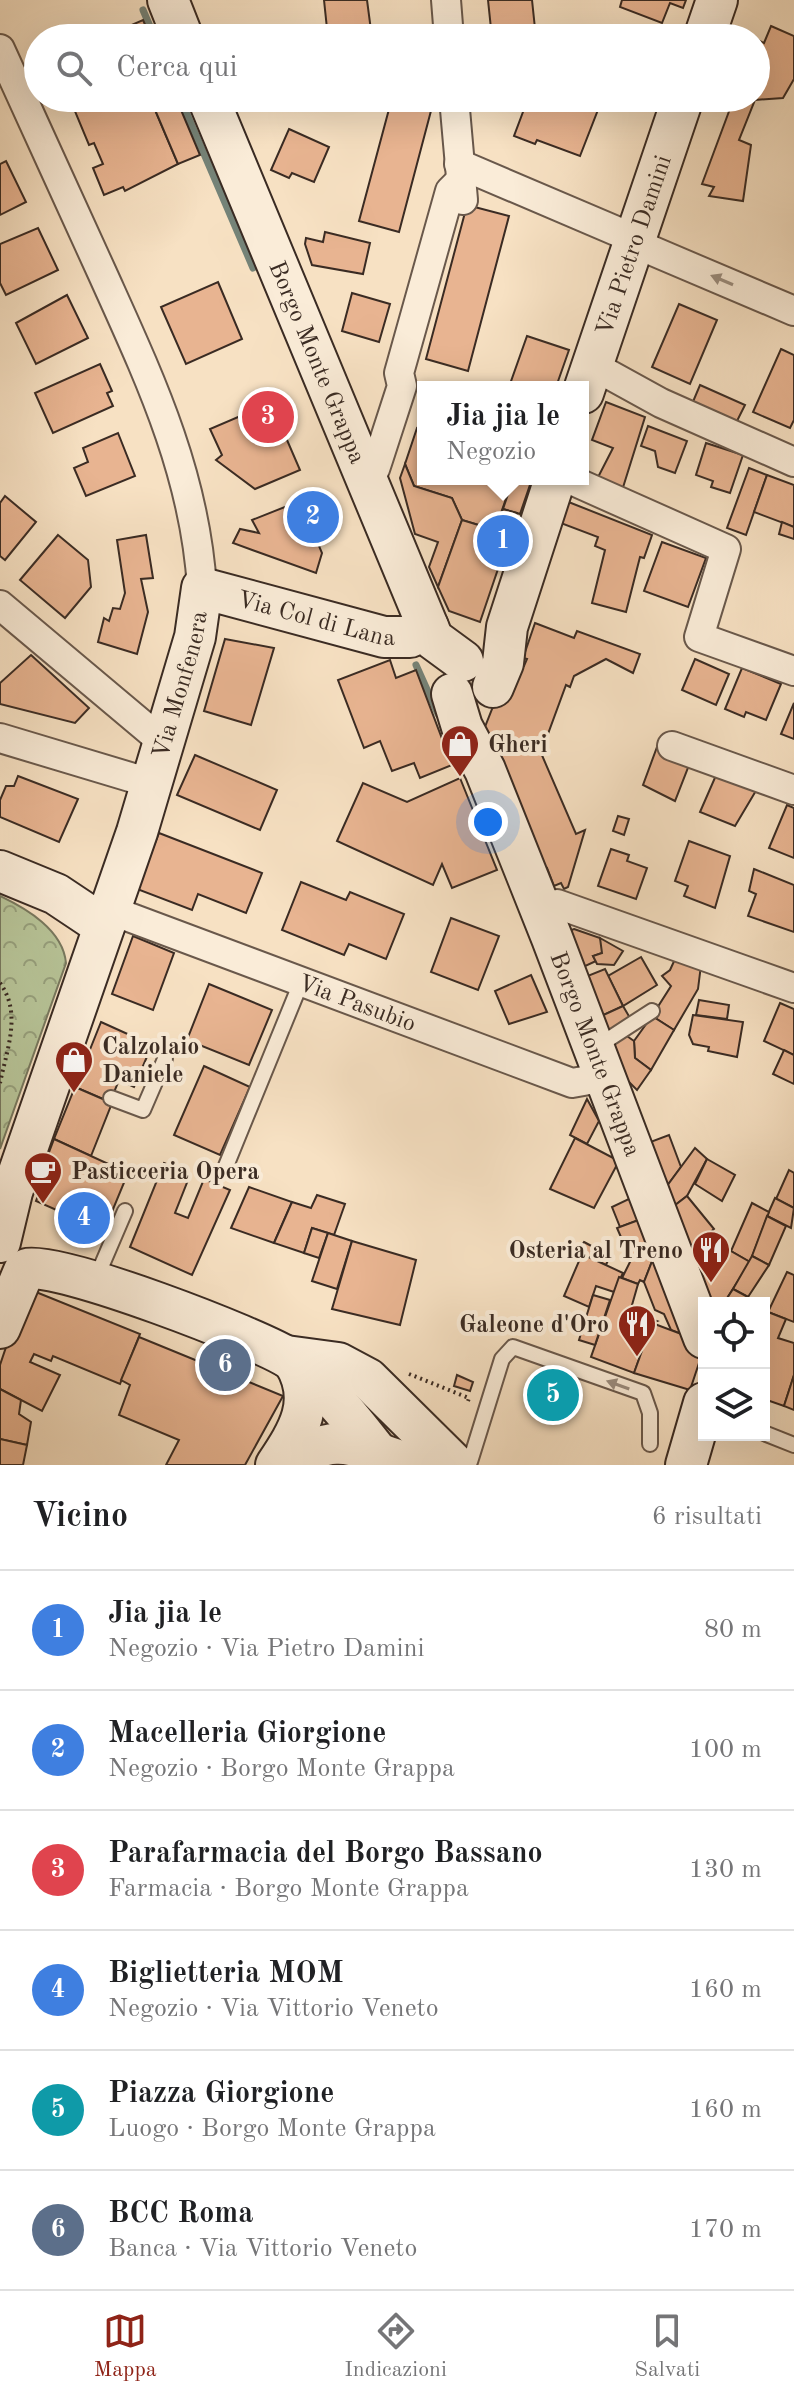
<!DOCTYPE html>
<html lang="it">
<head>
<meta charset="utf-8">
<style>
	body { margin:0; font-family:"Old Standard TT",serif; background:#f6f6f6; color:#202124 }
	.controls { position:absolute; right:24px; bottom:24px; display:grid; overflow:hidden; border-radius:0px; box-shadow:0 8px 32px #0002 }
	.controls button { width:72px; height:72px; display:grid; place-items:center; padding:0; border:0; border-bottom:2px solid #e0e0e0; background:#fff; color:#202124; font:40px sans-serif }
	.you { position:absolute; left:488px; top:822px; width:28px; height:28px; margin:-20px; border:6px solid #fff; border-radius:50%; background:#1a73e8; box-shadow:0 0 0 12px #1a73e833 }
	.badge { display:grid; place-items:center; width:52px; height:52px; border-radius:50%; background:#8f2418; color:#fff; font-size:26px; font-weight:700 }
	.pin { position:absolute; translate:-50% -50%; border:4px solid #fff; box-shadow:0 2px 8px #0006 }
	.popup { position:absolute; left:417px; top:381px; width:172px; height:104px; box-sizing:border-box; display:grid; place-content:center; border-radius:0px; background:#fff; filter:drop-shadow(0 2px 6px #0005); font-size:26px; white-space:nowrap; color:#757577 }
	.popup b { font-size:30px; color:#202124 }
	.popup::after { content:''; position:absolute; left:50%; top:100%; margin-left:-16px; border:16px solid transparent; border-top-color:#fff }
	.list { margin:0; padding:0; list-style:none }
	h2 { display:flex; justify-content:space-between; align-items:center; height:104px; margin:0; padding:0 32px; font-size:34px }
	h2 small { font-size:26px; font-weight:400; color:#757577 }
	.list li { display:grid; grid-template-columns:52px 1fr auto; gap:24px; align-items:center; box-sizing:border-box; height:120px; padding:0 32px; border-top:2px solid #e0e0e0 }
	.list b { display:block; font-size:30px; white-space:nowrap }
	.list p { margin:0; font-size:26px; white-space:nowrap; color:#757577 }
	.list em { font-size:26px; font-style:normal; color:#757577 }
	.icon { flex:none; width:44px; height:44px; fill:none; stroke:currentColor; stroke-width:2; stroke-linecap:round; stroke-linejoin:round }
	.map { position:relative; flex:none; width:794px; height:1465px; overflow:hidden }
	.search { position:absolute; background:#fff; box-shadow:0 8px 32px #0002; left:24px; right:24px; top:24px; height:88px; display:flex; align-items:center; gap:20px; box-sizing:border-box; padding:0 28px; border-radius:44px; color:#757577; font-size:30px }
	.sheet { height:824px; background:#fff }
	nav { display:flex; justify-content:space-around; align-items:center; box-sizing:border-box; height:112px; border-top:2px solid #e0e0e0; background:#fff; font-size:22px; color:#757577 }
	nav a { display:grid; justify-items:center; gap:4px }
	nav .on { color:#8f2418 }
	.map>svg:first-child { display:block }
	.park { fill:url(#park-crowns); stroke:#78785e; stroke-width:2 }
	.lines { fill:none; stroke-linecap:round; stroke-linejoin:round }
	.stream { stroke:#758378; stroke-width:7 }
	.building { fill:#e8b491; stroke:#3a2b23; stroke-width:2 }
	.lane-casing { stroke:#69584b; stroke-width:18 }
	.street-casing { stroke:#69584b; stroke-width:32 }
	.secondary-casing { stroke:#3a2b23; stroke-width:44 }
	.path { stroke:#3a2b23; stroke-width:4; stroke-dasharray:2 4; stroke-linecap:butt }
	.lane { stroke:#faecd8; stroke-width:14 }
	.street { stroke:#faecd8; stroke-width:28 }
	.secondary { stroke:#faecd8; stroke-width:40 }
	.oneway { fill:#9a8c7e }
	.labels { text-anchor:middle; stroke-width:8; stroke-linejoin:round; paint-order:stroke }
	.street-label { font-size:24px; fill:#3a2b23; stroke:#faecd8 }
	.poi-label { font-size:24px; font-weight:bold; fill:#3a2b23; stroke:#faecd8; text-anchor:start }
</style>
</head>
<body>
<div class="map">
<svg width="794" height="1465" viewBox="0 0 794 1465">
	<defs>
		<pattern id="park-crowns" width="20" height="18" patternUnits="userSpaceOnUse" patternTransform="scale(2)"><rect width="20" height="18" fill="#b7c498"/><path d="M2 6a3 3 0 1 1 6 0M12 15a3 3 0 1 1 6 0" fill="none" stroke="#969f7c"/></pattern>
	</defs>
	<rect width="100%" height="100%" fill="#f7e1c3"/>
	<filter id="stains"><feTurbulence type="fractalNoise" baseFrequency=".0025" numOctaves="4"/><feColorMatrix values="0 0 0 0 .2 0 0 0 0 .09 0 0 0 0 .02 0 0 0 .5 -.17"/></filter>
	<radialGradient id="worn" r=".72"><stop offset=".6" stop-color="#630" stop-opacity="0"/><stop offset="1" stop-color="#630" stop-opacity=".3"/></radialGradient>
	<path class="park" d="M 0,896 C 27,909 63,930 66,963 L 0,1149 Z"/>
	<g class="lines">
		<g class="stream">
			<path d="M 143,10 L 155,38"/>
			<path d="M 180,98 L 253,268"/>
			<path d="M 416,665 L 438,714"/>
		</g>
	</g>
	<g class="building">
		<path d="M 324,0 L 367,0 L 372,38 L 328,38 Z"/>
		<path d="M 488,0 L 532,0 L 536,38 L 492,38 Z"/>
		<path d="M 622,0 L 686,0 L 683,8 L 670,3 L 662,23 L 620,7 Z"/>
		<path d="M 143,20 L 151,38 L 124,38 L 120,30 Z"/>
		<path d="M 771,26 L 794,36 L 794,79 L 783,98 L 755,100 L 739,140 L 751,145 L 743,201 L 709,196 L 714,187 L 702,184 L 734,98 L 756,98 L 756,39 L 764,43 Z"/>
		<path d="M 73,98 L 150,98 L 178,164 L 125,191 L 123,187 L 104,195 L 93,168 L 103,164 L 94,143 L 89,145 L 74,109 L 77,107 Z"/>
		<path d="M 150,98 L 176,98 L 200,155 L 178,164 Z"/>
		<path d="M 392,98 L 432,107 L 399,232 L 359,221 Z"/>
		<path d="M 537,98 L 591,98 L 601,102 L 580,156 L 537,140 L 535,144 L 514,136 L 526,104 L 534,107 Z"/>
		<path d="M 289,129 L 329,147 L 314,182 L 292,173 L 289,178 L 271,170 Z"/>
		<path d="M 6,161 L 26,202 L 0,215 L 0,164 Z"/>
		<path d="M 467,205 L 509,216 L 468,371 L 426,359 Z"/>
		<path d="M 38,228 L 58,270 L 6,295 L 0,283 L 0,244 Z"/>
		<path d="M 325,232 L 370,243 L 363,274 L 312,265 L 305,244 L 306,238 L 323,242 Z"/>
		<path d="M 218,282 L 242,339 L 186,364 L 161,307 Z"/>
		<path d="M 352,293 L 390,304 L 379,342 L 342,331 Z"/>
		<path d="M 67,295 L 88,338 L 36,364 L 16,323 Z"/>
		<path d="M 679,304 L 717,320 L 690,384 L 652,367 Z"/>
		<path d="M 527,336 L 569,350 L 556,387 L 509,387 Z"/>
		<path d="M 781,349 L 794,355 L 794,420 L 790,428 L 753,412 Z"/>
		<path d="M 100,364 L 112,391 L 107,393 L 113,406 L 53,433 L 35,393 Z"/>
		<path d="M 700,385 L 745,405 L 736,423 L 692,404 Z"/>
		<path d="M 606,402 L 645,417 L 620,497 L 593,487 L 613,448 L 592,440 Z"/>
		<path d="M 271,403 L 300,470 L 255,489 L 216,460 L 222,455 L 210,429 Z"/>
		<path d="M 648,426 L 687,441 L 675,473 L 658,467 L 655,451 L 641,446 Z"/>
		<path d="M 417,428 L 423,430 L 423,479 L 513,479 L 495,530 L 462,520 L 452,498 L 414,486 L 405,464 Z"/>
		<path d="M 118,433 L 135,476 L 86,496 L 74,468 L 88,462 L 83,448 Z"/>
		<path d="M 706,443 L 743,455 L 730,493 L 711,487 L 713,481 L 696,475 Z"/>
		<path d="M 405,464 L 414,486 L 452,498 L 462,520 L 438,587 L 429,567 L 438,542 L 415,534 L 400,478 Z"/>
		<path d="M 749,468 L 767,475 L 746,535 L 727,528 Z"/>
		<path d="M 767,475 L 794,485 L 794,527 L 754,512 Z"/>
		<path d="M 513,479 L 532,479 L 520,514 L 503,509 Z"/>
		<path d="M 5,496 L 36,522 L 5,560 L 0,556 L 0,503 Z"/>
		<path d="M 300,501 L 322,553 L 316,573 L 233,543 L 240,529 L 259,533 L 252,520 Z"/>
		<path d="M 566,501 L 652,535 L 644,558 L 640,557 L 626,612 L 592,603 L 605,550 L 595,546 L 598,537 L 558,522 Z"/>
		<path d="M 503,509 L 517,513 L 480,622 L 449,611 L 438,587 L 462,520 L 495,530 Z"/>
		<path d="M 782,522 L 794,527 L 794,539 L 779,534 Z"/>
		<path d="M 58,535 L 88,560 L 91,587 L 65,618 L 20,580 Z"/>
		<path d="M 146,535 L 153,578 L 141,579 L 148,612 L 137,654 L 98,642 L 104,618 L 109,621 L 113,608 L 120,609 L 125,593 L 117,540 Z"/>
		<path d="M 662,542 L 706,558 L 688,607 L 644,591 Z"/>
		<path d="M 535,623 L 574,638 L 577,631 L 640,654 L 633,673 L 606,659 L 574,676 L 570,687 L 566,685 L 541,753 L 576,834 L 585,830 L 568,887 L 564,889 L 561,883 L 554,886 L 547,868 L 541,870 L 481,737 L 511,661 L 524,666 L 527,659 L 523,658 Z"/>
		<path d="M 225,639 L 274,648 L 251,725 L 204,711 Z"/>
		<path d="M 31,655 L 89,708 L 75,723 L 0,704 L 0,683 Z"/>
		<path d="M 695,659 L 729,674 L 716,705 L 682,690 Z"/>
		<path d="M 390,660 L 396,678 L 416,670 L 452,765 L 420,778 L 414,763 L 392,771 L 380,741 L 364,748 L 338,680 Z"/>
		<path d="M 742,668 L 781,684 L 766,720 L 746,712 L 744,717 L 725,709 Z"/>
		<path d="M 794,703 L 794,739 L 781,734 Z"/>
		<path d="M 657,747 L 691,760 L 675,801 L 643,785 Z"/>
		<path d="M 195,755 L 277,790 L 260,830 L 177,795 Z"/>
		<path d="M 717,773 L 757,789 L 735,826 L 700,812 Z"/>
		<path d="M 18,776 L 78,799 L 59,842 L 0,817 L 0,800 L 6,786 L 14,786 Z"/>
		<path d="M 460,778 L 497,870 L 452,888 L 442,864 L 433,885 L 337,841 L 363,783 L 407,802 Z"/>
		<path d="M 787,805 L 794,808 L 794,858 L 769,848 Z"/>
		<path d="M 618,816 L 629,819 L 624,835 L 613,831 Z"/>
		<path d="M 159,833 L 262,873 L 246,913 L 198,894 L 192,910 L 137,889 Z"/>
		<path d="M 689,841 L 730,856 L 715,908 L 684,896 L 688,886 L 675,881 Z"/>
		<path d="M 611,849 L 629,855 L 627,861 L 647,868 L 636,899 L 598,886 Z"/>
		<path d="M 754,869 L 794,885 L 794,932 L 748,916 L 756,894 L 749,891 Z"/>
		<path d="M 301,882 L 346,900 L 350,892 L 404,914 L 386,959 L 349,944 L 344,955 L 282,930 Z"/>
		<path d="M 451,918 L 499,936 L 478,990 L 431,972 Z"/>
		<path d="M 574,929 L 600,938 L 604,947 L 602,953 L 593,956 L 596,961 L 581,968 L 566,932 Z"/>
		<path d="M 133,936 L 174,953 L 153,1010 L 112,994 Z"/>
		<path d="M 600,938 L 623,951 L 614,965 L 597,964 L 593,956 L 602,953 Z"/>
		<path d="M 641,957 L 657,985 L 623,1006 L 608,976 Z"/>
		<path d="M 676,957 L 701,965 L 698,989 L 674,1030 L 652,1016 L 671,986 L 662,976 L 670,970 Z"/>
		<path d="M 605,969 L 623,1006 L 597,1018 L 585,977 Z"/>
		<path d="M 531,975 L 547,1012 L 509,1024 L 495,991 Z"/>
		<path d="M 209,984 L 272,1010 L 249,1065 L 187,1040 Z"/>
		<path d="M 699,1000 L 729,1005 L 727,1019 L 696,1015 Z"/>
		<path d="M 780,1003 L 794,1009 L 794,1055 L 764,1041 Z"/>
		<path d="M 623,1006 L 630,1018 L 603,1035 L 597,1018 Z"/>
		<path d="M 693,1015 L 743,1022 L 737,1057 L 708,1051 L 709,1047 L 693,1044 L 689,1035 Z"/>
		<path d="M 652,1016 L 674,1030 L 651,1070 L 635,1058 L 634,1041 Z"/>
		<path d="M 101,1022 L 152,1045 L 134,1087 L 119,1080 L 110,1102 L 75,1087 Z"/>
		<path d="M 624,1034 L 634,1041 L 635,1058 L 651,1070 L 637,1090 L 607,1060 L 608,1046 Z"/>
		<path d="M 784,1050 L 794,1055 L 794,1084 L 773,1074 Z"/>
		<path d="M 204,1066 L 250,1087 L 220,1155 L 174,1135 Z"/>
		<path d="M 75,1087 L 112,1103 L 91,1156 L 54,1139 Z"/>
		<path d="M 587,1099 L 599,1121 L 587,1144 L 570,1135 Z"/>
		<path d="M 669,1135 L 681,1167 L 664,1190 L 645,1144 Z"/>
		<path d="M 575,1138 L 619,1161 L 594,1208 L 550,1189 Z"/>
		<path d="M 54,1139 L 128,1173 L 104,1231 L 36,1201 L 50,1165 L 45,1163 Z"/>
		<path d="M 695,1148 L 707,1159 L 687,1196 L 670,1209 L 664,1190 Z"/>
		<path d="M 707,1159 L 735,1175 L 722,1201 L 695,1184 Z"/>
		<path d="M 164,1163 L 190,1175 L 175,1213 L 188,1218 L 204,1179 L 230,1190 L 192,1275 L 130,1247 Z"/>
		<path d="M 789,1170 L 794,1173 L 794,1208 L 776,1199 Z"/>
		<path d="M 249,1187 L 292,1202 L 274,1243 L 231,1228 Z"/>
		<path d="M 317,1195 L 345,1204 L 334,1235 L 312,1228 L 304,1253 L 274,1243 L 292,1202 L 311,1208 Z"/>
		<path d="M 635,1196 L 644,1218 L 620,1227 L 612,1207 Z"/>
		<path d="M 687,1196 L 714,1229 L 689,1251 L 670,1209 Z"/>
		<path d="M 775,1198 L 794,1208 L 791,1228 L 767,1216 Z"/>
		<path d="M 752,1203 L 769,1212 L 750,1262 L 731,1251 Z"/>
		<path d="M 767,1216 L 786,1226 L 769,1265 L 752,1256 Z"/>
		<path d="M 644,1218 L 656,1251 L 644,1282 L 640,1280 L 638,1284 L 622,1278 L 631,1260 L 617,1228 Z"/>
		<path d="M 312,1228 L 328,1233 L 319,1258 L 304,1253 Z"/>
		<path d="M 328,1233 L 352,1241 L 337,1289 L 312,1281 Z"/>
		<path d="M 707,1235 L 720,1265 L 729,1250 L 750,1262 L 724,1303 L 711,1303 L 689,1251 Z"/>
		<path d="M 352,1241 L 416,1260 L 400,1325 L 332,1309 Z"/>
		<path d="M 584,1242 L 610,1256 L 606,1265 L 582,1254 L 579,1261 L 573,1258 Z"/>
		<path d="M 656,1251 L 692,1338 L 671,1330 L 664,1314 L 655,1310 L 644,1282 Z"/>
		<path d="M 582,1254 L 623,1273 L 614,1292 L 596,1286 L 589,1307 L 564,1296 Z"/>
		<path d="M 752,1256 L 769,1265 L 748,1297 L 733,1289 Z"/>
		<path d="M 787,1272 L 794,1275 L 794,1322 L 768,1312 Z"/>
		<path d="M 619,1277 L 638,1284 L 630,1312 L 657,1321 L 652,1323 L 634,1373 L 591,1357 Z"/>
		<path d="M 26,1288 L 140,1334 L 120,1384 L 53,1356 L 51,1361 L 34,1354 L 30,1362 L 60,1375 L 42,1411 L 0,1389 L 0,1365 Z"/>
		<path d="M 733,1289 L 748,1297 L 745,1303 L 724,1303 Z"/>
		<path d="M 593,1295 L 610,1300 L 595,1345 L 579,1340 Z"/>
		<path d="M 768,1312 L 786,1319 L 778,1338 L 794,1343 L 794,1375 L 784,1406 L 764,1399 L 764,1321 Z"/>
		<path d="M 652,1323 L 692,1338 L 701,1357 L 690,1390 L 634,1373 Z"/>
		<path d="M 139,1337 L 283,1396 L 245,1465 L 166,1465 L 179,1440 L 119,1415 L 130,1385 L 121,1380 Z"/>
		<path d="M 457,1375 L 473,1382 L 470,1391 L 454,1386 Z"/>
		<path d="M 794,1375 L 794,1410 L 784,1406 Z"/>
		<path d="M 0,1389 L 21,1400 L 19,1414 L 31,1422 L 27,1445 L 0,1439 Z"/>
		<path d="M 0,1439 L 27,1445 L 23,1465 L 0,1465 Z"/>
	</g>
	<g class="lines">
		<g class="lane-casing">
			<g id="lane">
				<path d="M 595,1048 L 652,1011"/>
				<path d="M 111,1098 L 143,1110 L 165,1059"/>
				<path d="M 226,1166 L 302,980"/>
				<path d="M 95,1281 L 125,1211"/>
				<path d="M 764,1433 L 794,1445"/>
				<path d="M 469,1465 L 502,1359 L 513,1347 L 643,1393 L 650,1413 L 650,1444"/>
			</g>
		</g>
		<g class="street-casing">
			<g id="street">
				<path d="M 446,0 L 449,38"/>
				<path d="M 0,49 C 35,125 69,201 104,277 C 150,379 195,474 202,588"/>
				<path d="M 454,98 L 463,200"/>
				<path d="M 459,164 L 635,239"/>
				<path d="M 634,243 L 794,311"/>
				<path d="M 592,365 L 661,403 L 794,462"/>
				<path d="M 365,472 L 375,469 L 378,460 L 402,386 L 399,373 L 450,191 L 459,182"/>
				<path d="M 569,479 L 726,549 L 699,637 L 794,671"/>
				<path d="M 0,605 L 163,742"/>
				<path d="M 0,738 L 150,783"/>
				<path d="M 672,746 L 794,790"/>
				<path id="s1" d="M 110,910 L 572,1083 L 606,1077"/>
				<path d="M 542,912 L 557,904 L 794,988"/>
			</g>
		</g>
		<g class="secondary-casing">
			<g id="secondary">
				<path d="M 168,0 L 183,38"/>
				<path d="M 704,38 L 717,0"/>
				<path id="s2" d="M 208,98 L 433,639 L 463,661"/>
				<path id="s3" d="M 583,393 L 683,98"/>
				<path d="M 493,687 L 503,663 L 507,627 L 555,479"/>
				<path id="s4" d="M 452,694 L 462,727 L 485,770 L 552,938 L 704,1338"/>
				<path d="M 0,871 L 56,894 L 104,926"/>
				<path id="s5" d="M 0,1242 L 12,1192 L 137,832 L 195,637 L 202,588 L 384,637 L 410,637 L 428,627"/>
				<path d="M 27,1269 C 55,1260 261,1339 290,1359 C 322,1381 357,1426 381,1457"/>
				<path d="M 0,1328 L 24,1271"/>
				<path d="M 286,1356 L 338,1363 L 368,1379 L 455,1465"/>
				<path d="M 276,1465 C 298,1432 318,1401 294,1362"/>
				<path d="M 282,1465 C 343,1426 356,1450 414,1465"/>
				<path d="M 686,1465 L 704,1403"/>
			</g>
		</g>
		<g class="path">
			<path d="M 0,983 C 22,1013 7,1049 0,1083"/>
			<path d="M 409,1374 L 469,1398 L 468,1401"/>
		</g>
		<use href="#lane" class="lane"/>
		<use href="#street" class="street"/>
		<use href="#secondary" class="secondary"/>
	</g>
	<defs><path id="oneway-solid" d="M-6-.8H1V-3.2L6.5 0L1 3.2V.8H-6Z" transform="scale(2)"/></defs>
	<g class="oneway">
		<use href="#oneway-solid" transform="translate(722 280) rotate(-157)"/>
		<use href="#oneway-solid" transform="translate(618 1385) rotate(-160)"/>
	</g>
	<defs>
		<g id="shop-pin" transform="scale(2)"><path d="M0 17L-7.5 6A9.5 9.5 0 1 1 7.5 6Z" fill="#8f2418" stroke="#faecd8"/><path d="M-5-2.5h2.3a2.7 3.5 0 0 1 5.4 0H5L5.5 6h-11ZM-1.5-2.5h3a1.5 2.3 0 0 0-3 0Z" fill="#fff"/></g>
		<g id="cafe-pin" transform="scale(2)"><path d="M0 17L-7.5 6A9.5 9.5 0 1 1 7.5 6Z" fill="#8f2418" stroke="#faecd8"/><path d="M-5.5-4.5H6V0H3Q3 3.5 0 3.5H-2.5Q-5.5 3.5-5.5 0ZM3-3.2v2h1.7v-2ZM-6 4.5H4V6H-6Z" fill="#fff"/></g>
		<g id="restaurant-pin" transform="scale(2)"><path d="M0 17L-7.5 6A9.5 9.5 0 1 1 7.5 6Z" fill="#8f2418" stroke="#faecd8"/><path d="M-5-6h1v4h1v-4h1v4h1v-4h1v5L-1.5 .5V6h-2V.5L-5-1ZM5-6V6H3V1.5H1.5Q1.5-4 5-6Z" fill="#fff"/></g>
	</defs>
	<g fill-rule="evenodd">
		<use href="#shop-pin" x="460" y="744"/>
		<use href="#shop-pin" x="74" y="1060"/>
		<use href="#cafe-pin" x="43" y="1171"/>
		<use href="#restaurant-pin" x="711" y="1250"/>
		<use href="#restaurant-pin" x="637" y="1324"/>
	</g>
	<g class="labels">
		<g class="street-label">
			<text dy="8" stroke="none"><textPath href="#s3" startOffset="156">Via Pietro Damini</textPath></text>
			<text dy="8" stroke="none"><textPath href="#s2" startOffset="286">Borgo Monte Grappa</textPath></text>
			<text dy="8" stroke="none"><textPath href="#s5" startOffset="804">Via Col di Lana</textPath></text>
			<text dy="8" stroke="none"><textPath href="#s5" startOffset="586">Via Monfenera</textPath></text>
			<text dy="8" stroke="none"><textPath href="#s1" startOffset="264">Via Pasubio</textPath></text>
			<text dy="8" stroke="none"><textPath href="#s4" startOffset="388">Borgo Monte Grappa</textPath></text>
		</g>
		<g class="poi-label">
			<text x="488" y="752">Gheri</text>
			<text x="102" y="1054">Calzolaio<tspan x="102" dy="28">Daniele</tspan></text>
			<text x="71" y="1179">Pasticceria Opera</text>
			<text x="683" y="1258" text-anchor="end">Osteria al Treno</text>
			<text x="609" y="1332" text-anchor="end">Galeone d'Oro</text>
		</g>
	</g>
	<rect width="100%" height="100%" filter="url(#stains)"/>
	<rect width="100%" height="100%" fill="url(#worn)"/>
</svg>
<div class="controls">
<button><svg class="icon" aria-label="locate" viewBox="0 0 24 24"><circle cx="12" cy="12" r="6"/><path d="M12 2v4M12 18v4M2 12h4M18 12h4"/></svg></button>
<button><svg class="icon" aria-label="layers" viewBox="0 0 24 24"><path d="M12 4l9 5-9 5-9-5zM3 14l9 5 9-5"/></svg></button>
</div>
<div class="you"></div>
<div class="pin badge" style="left:503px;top:541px;background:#3f7fe0">1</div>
<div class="popup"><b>Jia jia le</b>Negozio</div>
<div class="pin badge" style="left:313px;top:517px;background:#3f7fe0">2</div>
<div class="pin badge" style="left:268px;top:417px;background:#e0444e">3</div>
<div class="pin badge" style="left:84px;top:1218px;background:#3f7fe0">4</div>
<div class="pin badge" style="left:553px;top:1395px;background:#0f9aa8">5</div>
<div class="pin badge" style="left:225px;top:1365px;background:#5c6f8a">6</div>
<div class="search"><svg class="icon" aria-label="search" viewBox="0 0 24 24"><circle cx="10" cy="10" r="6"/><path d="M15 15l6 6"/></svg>Cerca qui</div>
</div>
<section class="sheet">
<h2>Vicino<small>6 risultati</small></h2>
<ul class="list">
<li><span class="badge" style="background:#3f7fe0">1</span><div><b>Jia jia le</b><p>Negozio · Via Pietro Damini</p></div><em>80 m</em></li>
<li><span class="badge" style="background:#3f7fe0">2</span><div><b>Macelleria Giorgione</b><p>Negozio · Borgo Monte Grappa</p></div><em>100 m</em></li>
<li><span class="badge" style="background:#e0444e">3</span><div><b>Parafarmacia del Borgo Bassano</b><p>Farmacia · Borgo Monte Grappa</p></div><em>130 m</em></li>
<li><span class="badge" style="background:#3f7fe0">4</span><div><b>Biglietteria MOM</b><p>Negozio · Via Vittorio Veneto</p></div><em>160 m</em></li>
<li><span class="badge" style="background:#0f9aa8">5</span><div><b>Piazza Giorgione</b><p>Luogo · Borgo Monte Grappa</p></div><em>160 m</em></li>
<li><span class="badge" style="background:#5c6f8a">6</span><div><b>BCC Roma</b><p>Banca · Via Vittorio Veneto</p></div><em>170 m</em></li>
</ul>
</section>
<nav>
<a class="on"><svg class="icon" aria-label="map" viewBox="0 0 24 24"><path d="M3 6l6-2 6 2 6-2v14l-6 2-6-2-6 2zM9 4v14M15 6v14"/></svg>Mappa</a>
<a><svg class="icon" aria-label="directions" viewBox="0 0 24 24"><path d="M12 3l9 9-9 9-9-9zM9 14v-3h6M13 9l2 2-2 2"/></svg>Indicazioni</a>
<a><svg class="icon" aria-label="saved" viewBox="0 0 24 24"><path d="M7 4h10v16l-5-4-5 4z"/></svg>Salvati</a>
</nav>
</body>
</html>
